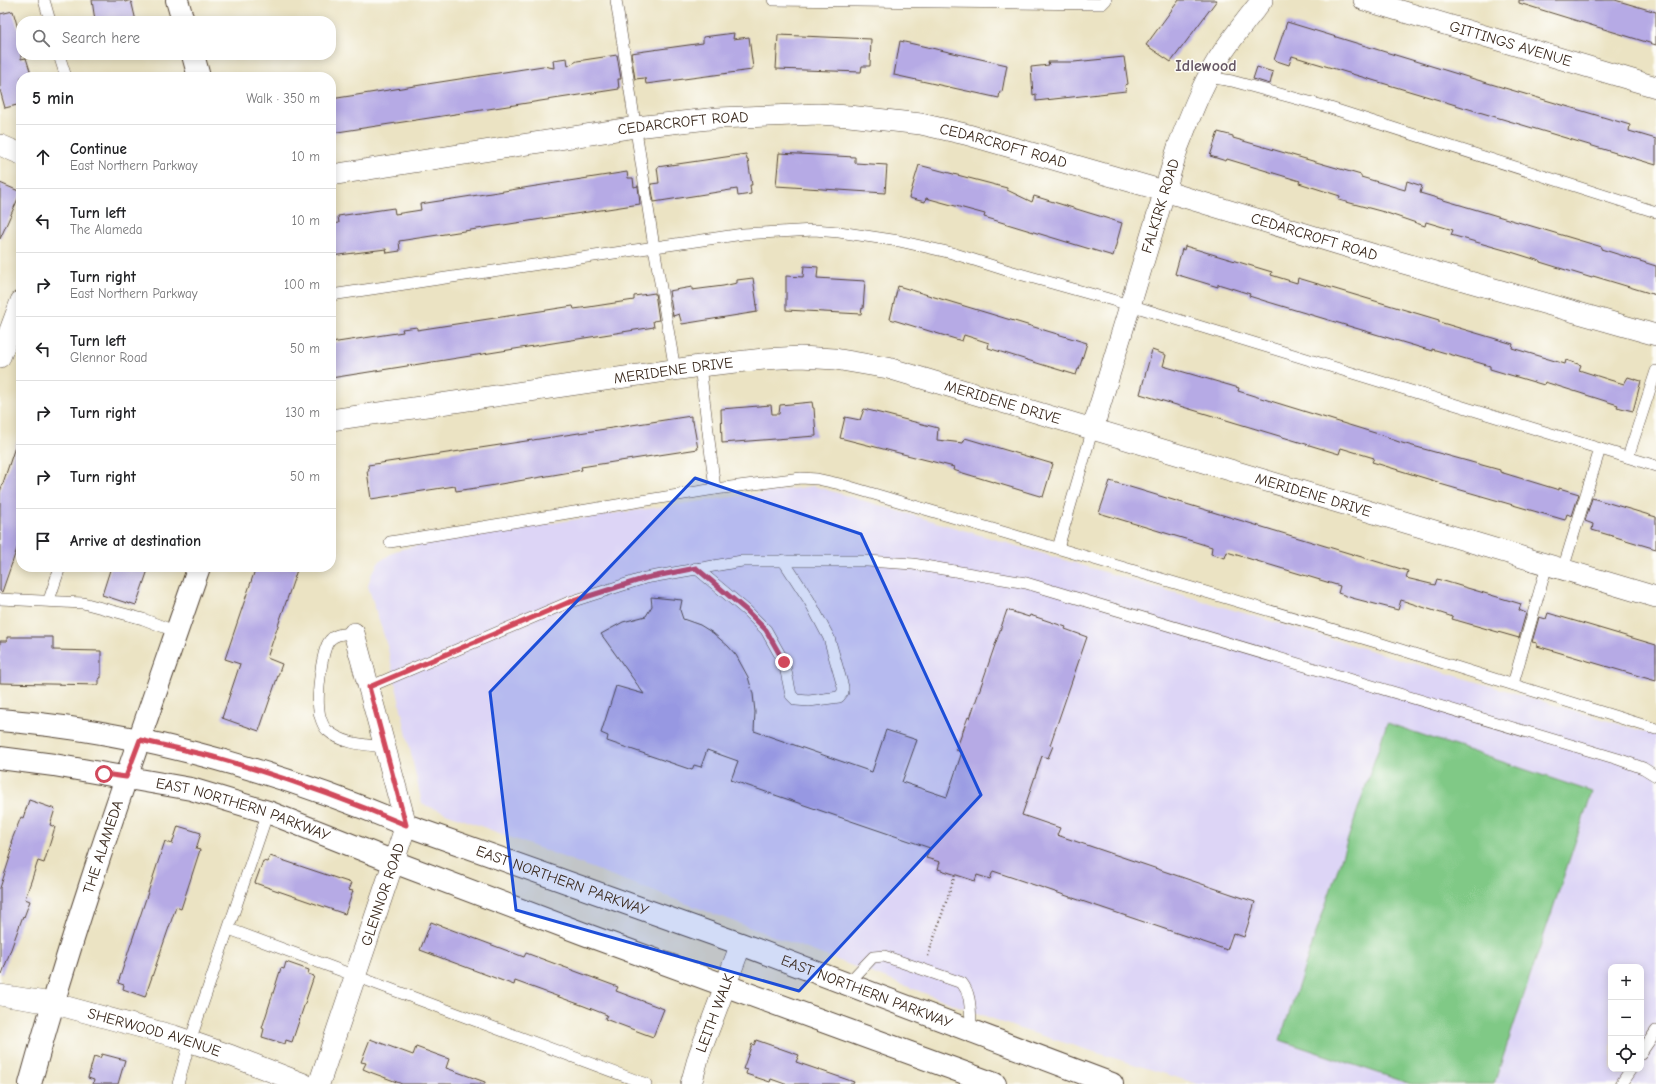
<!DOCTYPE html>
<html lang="en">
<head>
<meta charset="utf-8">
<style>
	body { margin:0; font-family:"Comic Neue",sans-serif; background:#f2f2f2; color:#202124 }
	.controls { position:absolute; right:12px; bottom:12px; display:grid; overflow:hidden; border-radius:8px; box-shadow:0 2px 10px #0003 }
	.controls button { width:36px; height:36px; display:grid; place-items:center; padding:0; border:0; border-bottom:1px solid #e0e0e0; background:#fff; color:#202124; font:20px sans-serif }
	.stop { position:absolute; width:12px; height:12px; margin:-9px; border:3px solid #d1495b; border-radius:50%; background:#fff }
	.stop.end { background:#d1495b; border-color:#fff; box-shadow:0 1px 4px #0008 }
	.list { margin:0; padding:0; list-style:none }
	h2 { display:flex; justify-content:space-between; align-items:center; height:52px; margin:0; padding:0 16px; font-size:17px }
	h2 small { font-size:13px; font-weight:400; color:#757577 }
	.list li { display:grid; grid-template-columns:26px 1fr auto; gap:12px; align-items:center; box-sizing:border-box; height:64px; padding:0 16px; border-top:1px solid #e0e0e0 }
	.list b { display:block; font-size:15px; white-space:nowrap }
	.list p { margin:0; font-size:13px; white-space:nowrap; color:#757577 }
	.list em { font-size:13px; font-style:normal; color:#757577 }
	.icon { flex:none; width:22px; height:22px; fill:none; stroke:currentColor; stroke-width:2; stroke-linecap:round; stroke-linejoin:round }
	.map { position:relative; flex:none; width:1656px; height:1084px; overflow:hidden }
	.search { position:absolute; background:#fff; box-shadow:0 2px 10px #0003; left:16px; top:16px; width:320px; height:44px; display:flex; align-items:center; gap:10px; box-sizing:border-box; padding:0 14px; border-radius:16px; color:#757577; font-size:15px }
	.panel { position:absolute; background:#fff; box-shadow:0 2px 10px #0003; left:16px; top:72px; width:320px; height:500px; border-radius:16px }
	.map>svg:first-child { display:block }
	.built { fill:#ddd5f6; fill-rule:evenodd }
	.green { fill:#80c986; stroke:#5e7a52 }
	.building { fill:#b6aae5 }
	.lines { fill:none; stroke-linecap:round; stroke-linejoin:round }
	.lane-casing { stroke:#554637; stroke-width:12 }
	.street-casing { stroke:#554637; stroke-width:22 }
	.secondary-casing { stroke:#554637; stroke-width:24 }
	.primary-casing { stroke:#554637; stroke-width:24 }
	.path { stroke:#554637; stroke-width:2.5; stroke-dasharray:1 3; stroke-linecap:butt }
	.lane { stroke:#fff; stroke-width:11 }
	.street { stroke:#fff; stroke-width:21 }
	.secondary { stroke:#fff; stroke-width:22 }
	.primary { stroke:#fff; stroke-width:22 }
	.route { stroke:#d1495b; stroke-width:5 }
	.marked { fill:#1d4ed8; fill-opacity:0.2; stroke:#1d4ed8; stroke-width:3; stroke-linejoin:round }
	.labels { text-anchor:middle; stroke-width:3; stroke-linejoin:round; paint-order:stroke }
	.street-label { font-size:15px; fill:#3b2a1e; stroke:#fdfcf7 }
	.neighbourhood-label { font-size:16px; font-weight:bold; fill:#665764; stroke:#fdfcf7 }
</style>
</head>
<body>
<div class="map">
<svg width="1656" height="1084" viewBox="0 0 1656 1084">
	<rect width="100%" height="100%" fill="#fdfcf7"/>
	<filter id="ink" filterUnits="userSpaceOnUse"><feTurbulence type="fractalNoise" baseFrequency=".025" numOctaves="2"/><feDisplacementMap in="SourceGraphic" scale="8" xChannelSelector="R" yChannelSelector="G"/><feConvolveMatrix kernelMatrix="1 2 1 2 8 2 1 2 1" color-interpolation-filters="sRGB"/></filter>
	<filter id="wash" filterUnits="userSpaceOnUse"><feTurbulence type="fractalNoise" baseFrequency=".012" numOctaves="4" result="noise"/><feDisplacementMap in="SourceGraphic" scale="16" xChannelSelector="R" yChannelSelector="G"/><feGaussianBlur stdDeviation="0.9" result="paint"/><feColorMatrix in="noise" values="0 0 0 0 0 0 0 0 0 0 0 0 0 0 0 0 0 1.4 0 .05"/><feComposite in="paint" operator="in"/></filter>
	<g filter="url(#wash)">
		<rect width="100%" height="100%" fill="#ebe3c3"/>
		<path class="built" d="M 814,486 L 1656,735 L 1656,1084 L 1198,1084 L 1017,1028 L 422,804 L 387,645 L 368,586 L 371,575 L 379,562 L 395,551 L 418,545 L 602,515 ZM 1611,967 L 1641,967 L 1641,1069 L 1611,1069 Z"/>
		<path class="green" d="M 1387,723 L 1592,792 L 1494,1084 L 1411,1084 L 1280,1040 Z"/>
		<g id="blocks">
			<g class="building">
				<path d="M 92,0 L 124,0 L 125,2 L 131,0 L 136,21 L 95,21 Z"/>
				<path d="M 1179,0 L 1217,0 L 1171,62 L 1146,45 Z"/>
				<path d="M 1519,0 L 1615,0 L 1656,12 L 1656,45 L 1519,3 Z"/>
				<path d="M 13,11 L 21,39 L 21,59 L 26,58 L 32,77 L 21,77 L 21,104 L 5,108 L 0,90 L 0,14 Z"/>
				<path d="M 1287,22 L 1474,79 L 1630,125 L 1629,131 L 1656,139 L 1656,165 L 1292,56 L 1289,65 L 1274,60 Z"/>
				<path d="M 734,33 L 733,39 L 749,37 L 753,68 L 751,68 L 752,70 L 646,84 L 645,78 L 635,79 L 631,53 L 703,43 L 703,37 Z"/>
				<path d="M 778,35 L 871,39 L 870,66 L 862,66 L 861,72 L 776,69 Z"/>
				<path d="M 900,41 L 1007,65 L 1002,92 L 1000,91 L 999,98 L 894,75 Z"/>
				<path d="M 617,55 L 621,79 L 618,79 L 619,89 L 331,133 L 331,99 L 543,66 L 554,68 L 553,60 L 567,58 L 568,66 L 577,61 Z"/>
				<path d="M 1124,57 L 1128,84 L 1125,85 L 1126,91 L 1036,101 L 1036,94 L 1033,95 L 1031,67 L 1049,65 L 1048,62 L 1074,62 Z"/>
				<path d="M 1257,67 L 1273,72 L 1270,84 L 1253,79 Z"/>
				<path d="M 1218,132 L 1233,136 L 1233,138 L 1361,175 L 1361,177 L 1405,190 L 1407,181 L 1422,186 L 1420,193 L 1602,247 L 1601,249 L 1656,266 L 1656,295 L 1593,276 L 1592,278 L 1540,262 L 1540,261 L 1508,251 L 1451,235 L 1453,230 L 1426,222 L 1425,226 L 1384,212 L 1339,200 L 1340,196 L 1299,183 L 1300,181 L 1227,159 L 1226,161 L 1210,156 Z"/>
				<path d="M 779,153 L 855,157 L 855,163 L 887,165 L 885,193 L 776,186 Z"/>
				<path d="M 746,154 L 747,160 L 748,160 L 752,185 L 750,185 L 751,194 L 738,196 L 737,189 L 654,202 L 651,184 L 659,183 L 657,167 Z"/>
				<path d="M 919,165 L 1007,188 L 1007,190 L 1032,202 L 1034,196 L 1122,223 L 1113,256 L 984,217 L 985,214 L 926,198 L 925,202 L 909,198 Z"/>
				<path d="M 627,172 L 628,178 L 633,178 L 634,187 L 638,186 L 640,204 L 399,241 L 400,251 L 387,253 L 386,249 L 331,256 L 331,224 L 339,223 L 338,216 L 394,208 L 395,214 L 421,210 L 420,204 Z"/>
				<path d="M 0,183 L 21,192 L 0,239 Z"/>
				<path d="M 1185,246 L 1272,272 L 1271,275 L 1297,283 L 1298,278 L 1439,320 L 1439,322 L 1513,344 L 1512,348 L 1565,364 L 1566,360 L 1581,365 L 1579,370 L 1610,380 L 1624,384 L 1628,377 L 1641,381 L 1633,411 L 1617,407 L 1618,405 L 1545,382 L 1544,385 L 1490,369 L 1490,366 L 1432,349 L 1432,351 L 1265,301 L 1249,296 L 1250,294 L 1218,284 L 1218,287 L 1175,274 L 1182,249 L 1184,250 Z"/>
				<path d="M 804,266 L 818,267 L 817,278 L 865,281 L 863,309 L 862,308 L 861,314 L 786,310 L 786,276 L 803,277 Z"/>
				<path d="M 753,278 L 757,305 L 756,305 L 757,312 L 682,324 L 679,314 L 673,316 L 669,291 L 692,287 L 692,290 L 723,286 L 737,283 L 737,280 Z"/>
				<path d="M 898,286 L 1087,343 L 1079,369 L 1078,369 L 1076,375 L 988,348 L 989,343 L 964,335 L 962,341 L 890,319 Z"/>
				<path d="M 655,293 L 659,320 L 653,321 L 654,327 L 331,378 L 331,343 L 403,332 L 402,329 L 417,327 L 417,330 L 573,306 L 574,309 L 589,307 L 634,300 L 634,296 Z"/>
				<path d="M 1152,350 L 1166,355 L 1163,366 L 1239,388 L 1238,391 L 1388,437 L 1388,438 L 1402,443 L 1500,470 L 1500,472 L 1559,490 L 1559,488 L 1579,494 L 1572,516 L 1567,514 L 1565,520 L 1440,484 L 1441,483 L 1372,462 L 1374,458 L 1341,448 L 1339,454 L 1140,394 Z"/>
				<path d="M 812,402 L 813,408 L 814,408 L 816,436 L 722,443 L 721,409 L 771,405 L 772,414 L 779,414 L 780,405 Z"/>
				<path d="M 864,409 L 938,428 L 937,440 L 963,443 L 965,438 L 1053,464 L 1043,497 L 953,470 L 954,467 L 840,438 L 845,417 L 860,420 Z"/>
				<path d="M 691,416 L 691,421 L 693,421 L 698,449 L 581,467 L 582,470 L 489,486 L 456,491 L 455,486 L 371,499 L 367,471 L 369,471 L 368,465 Z"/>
				<path d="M 18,438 L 21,438 L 21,537 L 2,592 L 0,591 L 0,492 Z"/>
				<path d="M 1110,481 L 1408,571 L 1406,578 L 1435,585 L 1437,579 L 1521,604 L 1519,610 L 1526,613 L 1519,638 L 1452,619 L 1453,617 L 1401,600 L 1398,610 L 1352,598 L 1338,593 L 1340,586 L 1227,552 L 1225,558 L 1211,554 L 1212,547 L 1099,513 Z"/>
				<path d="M 1592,498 L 1656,517 L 1656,549 L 1592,530 L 1593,524 L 1585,521 Z"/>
				<path d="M 111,567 L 149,567 L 136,605 L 130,603 L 130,604 L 102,595 Z"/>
				<path d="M 256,567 L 298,567 L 267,658 L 282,664 L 259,731 L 222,718 L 240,664 L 225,659 Z"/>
				<path d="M 651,597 L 682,600 L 680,610 L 683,619 L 700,625 L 713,633 L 728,646 L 736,655 L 748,677 L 753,694 L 755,712 L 754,731 L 872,772 L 886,730 L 917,740 L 902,782 L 947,797 L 962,752 L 956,750 L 968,717 L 970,718 L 1007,610 L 1029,617 L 1030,615 L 1066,627 L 1065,629 L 1087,637 L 1050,745 L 1053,746 L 1048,758 L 1042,756 L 1022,815 L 1060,828 L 1057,835 L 1255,902 L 1244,937 L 1233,933 L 1227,950 L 993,871 L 990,879 L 977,875 L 975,881 L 938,869 L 940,862 L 926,858 L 930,848 L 731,780 L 738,761 L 707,750 L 701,767 L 694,765 L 692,770 L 607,741 L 608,736 L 601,733 L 616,686 L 644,694 L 601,634 L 623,622 L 646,616 L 652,606 Z"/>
				<path d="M 1548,613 L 1656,645 L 1656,681 L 1537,646 L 1537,643 L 1532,642 L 1539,617 L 1546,619 Z"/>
				<path d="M 7,637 L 53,637 L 53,650 L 101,651 L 101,678 L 99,678 L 99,685 L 0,683 L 0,641 L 7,641 Z"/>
				<path d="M 29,800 L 55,809 L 50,825 L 55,827 L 44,863 L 38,861 L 25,899 L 30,901 L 24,917 L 23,916 L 2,974 L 0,973 L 0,888 L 12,851 L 10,850 L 13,842 L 11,842 L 21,817 L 23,818 Z"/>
				<path d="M 178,826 L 201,833 L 196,849 L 200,850 L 181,909 L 176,907 L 145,997 L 123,989 L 124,985 L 118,983 L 165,841 L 172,844 Z"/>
				<path d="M 270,856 L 351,883 L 348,890 L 353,891 L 345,914 L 255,883 L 263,861 L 267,862 Z"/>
				<path d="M 431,922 L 524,957 L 526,953 L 618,987 L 616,991 L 664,1009 L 653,1037 L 605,1019 L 607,1015 L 584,1006 L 515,981 L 514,985 L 420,950 Z"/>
				<path d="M 286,962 L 309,970 L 308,974 L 314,976 L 292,1042 L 286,1040 L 285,1044 L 262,1037 L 264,1029 L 262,1028 L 281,968 L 284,969 Z"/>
				<path d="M 370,1039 L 413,1055 L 416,1047 L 449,1059 L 446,1068 L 485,1082 L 485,1084 L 402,1084 L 370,1072 L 363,1069 L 366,1063 L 361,1062 Z"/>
				<path d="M 756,1040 L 799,1055 L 796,1062 L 854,1082 L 853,1084 L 785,1084 L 771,1079 L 770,1082 L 746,1074 L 747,1070 L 743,1069 L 752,1044 L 754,1045 Z"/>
				<path d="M 102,1054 L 125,1060 L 118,1084 L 93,1084 L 94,1080 L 88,1078 L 94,1056 L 100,1058 Z"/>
			</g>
		</g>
	</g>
	<g filter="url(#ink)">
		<use href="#blocks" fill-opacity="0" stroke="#554637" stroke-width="1"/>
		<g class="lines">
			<g class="lane-casing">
				<g id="lane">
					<path d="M 44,0 L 50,21"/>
					<path d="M 616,0 L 654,247 L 675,370"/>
					<path d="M 773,0 L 1102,4 L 1106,0"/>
					<path d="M 59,55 L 66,77"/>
					<path d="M 1208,77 L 1232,81 L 1324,106 L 1656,212"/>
					<path d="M 331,295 L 743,234 L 814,230 L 839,232 L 899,241 L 952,253 L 1006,270 L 1130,305 L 1656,466"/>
					<path d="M 700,366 L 715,489"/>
					<path d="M 1628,457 L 1656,371"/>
					<path d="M 390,542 L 715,489 L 801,478 L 817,479 L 840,484 L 1379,643 L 1656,729"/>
					<path d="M 1058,548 L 1093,428"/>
					<path d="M 696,568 L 746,610 L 766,630 L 784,662 L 791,695 L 796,700 L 809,701 L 839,697 L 843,692 L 843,687 L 829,638 L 809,600 L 783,560"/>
					<path d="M 1563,569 L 1600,449"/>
					<path d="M 0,599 L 83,603 L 143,619 L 177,632"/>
					<path d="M 49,600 L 60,567"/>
					<path d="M 354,633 C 347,634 337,633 331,639 C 321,647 317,698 319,710 C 319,715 323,727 327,730 C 342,744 366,745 385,747"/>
					<path d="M 1513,684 L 1547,565"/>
					<path d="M 369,687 L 567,603 L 645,578 L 742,561 L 867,561 L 913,564 L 1026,583 L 1618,759 L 1643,768 L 1656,776"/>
					<path d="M 229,929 L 646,1084"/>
					<path d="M 842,981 L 854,977 L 873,957 L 884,956 L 962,983 C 973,997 969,1014 972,1031"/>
					<path d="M 1641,1053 L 1656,1031"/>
					<path d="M 178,1084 L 190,1041 L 268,812"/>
					<path d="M 1621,1084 L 1631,1069"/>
				</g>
			</g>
			<g class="street-casing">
				<g id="street">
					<path id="s1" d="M 1364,0 L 1656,87"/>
					<path d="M 0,145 L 21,154"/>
					<path id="s2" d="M 331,175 L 636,127 L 718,118 L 818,114 L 849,116 L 921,124 L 965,134 L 1164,191 L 1375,255 L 1656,335"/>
					<path d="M 0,357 L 21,301"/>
					<path id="s3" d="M 331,420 L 700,366 L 764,359 L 800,357 L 835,359 L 888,368 L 1656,597"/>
					<path id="s4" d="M 1093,428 L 1178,147 C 1191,114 1203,81 1223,52 C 1235,34 1249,17 1262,0"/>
					<path id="s5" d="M 0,995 L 52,1003 L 174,1036 L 232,1056 L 304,1084"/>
					<path id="s6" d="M 319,1084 L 406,825 L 354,633"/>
					<path id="s7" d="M 691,1084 L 699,1055 L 741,944"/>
				</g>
			</g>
			<g class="secondary-casing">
				<g id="secondary">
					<path d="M 177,0 L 183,21"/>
					<path d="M 193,55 L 199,77"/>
					<path id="s8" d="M 30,1084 C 78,909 140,738 199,567"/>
				</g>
			</g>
			<g class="primary-casing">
				<g id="primary">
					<path id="s9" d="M 0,720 C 140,731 277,771 406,825 L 741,944 L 1112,1084"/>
					<path id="s10" d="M 0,758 L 54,765 L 191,789 L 268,812 L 394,862 L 587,935 L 995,1084"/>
				</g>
			</g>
			<path class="path" d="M 928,956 L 955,875"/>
			<use href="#lane" class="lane"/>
			<use href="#street" class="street"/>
			<use href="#secondary" class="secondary"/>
			<use href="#primary" class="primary"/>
		</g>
	</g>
	<g class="lines" filter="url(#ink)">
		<path class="route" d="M 104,774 L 126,777 L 140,740 C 165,746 191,751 217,758 C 281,776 345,799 406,825 L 369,687 L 567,603 L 646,578 L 696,568 L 746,610 L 766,630 L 784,662"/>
	</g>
	<path class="marked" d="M 695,478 L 861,534 L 981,795 L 799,991 L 516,910 L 490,692 Z"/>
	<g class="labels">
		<g class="street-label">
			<text dy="5" stroke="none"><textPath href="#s1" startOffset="153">GITTINGS AVENUE</textPath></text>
			<text dy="5" stroke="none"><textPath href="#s2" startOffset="356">CEDARCROFT ROAD</textPath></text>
			<text dy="5" stroke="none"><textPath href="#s2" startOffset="680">CEDARCROFT ROAD</textPath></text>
			<text dy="5" stroke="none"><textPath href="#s4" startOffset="232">FALKIRK ROAD</textPath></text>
			<text dy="5" stroke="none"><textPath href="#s2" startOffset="1004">CEDARCROFT ROAD</textPath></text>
			<text dy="5" stroke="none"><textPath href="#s3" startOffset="346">MERIDENE DRIVE</textPath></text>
			<text dy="5" stroke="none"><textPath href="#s3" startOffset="682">MERIDENE DRIVE</textPath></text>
			<text dy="5" stroke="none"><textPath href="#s3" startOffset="1006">MERIDENE DRIVE</textPath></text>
			<text dy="5" stroke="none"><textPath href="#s10" startOffset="249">EAST NORTHERN PARKWAY</textPath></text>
			<text dy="5" stroke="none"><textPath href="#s8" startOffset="248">THE ALAMEDA</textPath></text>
			<text dy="5" stroke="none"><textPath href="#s9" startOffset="587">EAST NORTHERN PARKWAY</textPath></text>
			<text dy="5" stroke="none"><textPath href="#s6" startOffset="200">GLENNOR ROAD</textPath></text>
			<text dy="5" stroke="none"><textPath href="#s9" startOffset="911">EAST NORTHERN PARKWAY</textPath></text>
			<text dy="5" stroke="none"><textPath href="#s7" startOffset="75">LEITH WALK</textPath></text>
			<text dy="5" stroke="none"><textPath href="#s5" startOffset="159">SHERWOOD AVENUE</textPath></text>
		</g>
		<g class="neighbourhood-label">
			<text x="1206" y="71">Idlewood</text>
		</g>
	</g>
</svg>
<div class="controls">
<button>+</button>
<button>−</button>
<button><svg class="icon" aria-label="locate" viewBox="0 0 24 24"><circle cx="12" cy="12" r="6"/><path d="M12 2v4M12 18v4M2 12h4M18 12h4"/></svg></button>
</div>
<div class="stop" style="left:104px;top:774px"></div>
<div class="stop end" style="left:784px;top:662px"></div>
<div class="search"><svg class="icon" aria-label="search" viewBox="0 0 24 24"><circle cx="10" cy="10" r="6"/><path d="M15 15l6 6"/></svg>Search here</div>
<section class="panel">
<h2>5 min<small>Walk · 350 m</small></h2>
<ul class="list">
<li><svg class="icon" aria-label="ahead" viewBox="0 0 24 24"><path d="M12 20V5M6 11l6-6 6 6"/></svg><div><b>Continue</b><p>East Northern Parkway</p></div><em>10 m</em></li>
<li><svg class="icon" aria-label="left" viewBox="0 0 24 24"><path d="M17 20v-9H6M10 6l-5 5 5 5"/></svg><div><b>Turn left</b><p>The Alameda</p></div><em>10 m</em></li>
<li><svg class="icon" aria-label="right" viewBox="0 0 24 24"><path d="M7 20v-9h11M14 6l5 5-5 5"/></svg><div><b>Turn right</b><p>East Northern Parkway</p></div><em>100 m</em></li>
<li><svg class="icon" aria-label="left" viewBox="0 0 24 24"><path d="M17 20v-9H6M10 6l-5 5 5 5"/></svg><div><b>Turn left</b><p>Glennor Road</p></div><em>50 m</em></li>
<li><svg class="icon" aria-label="right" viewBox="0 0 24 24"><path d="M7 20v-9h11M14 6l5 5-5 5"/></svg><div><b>Turn right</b></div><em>130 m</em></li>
<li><svg class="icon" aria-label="right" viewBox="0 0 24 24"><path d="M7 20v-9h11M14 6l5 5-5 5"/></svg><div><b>Turn right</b></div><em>50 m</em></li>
<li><svg class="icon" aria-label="arrive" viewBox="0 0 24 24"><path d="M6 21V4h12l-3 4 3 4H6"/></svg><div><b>Arrive at destination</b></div></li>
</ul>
</section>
</div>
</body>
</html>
